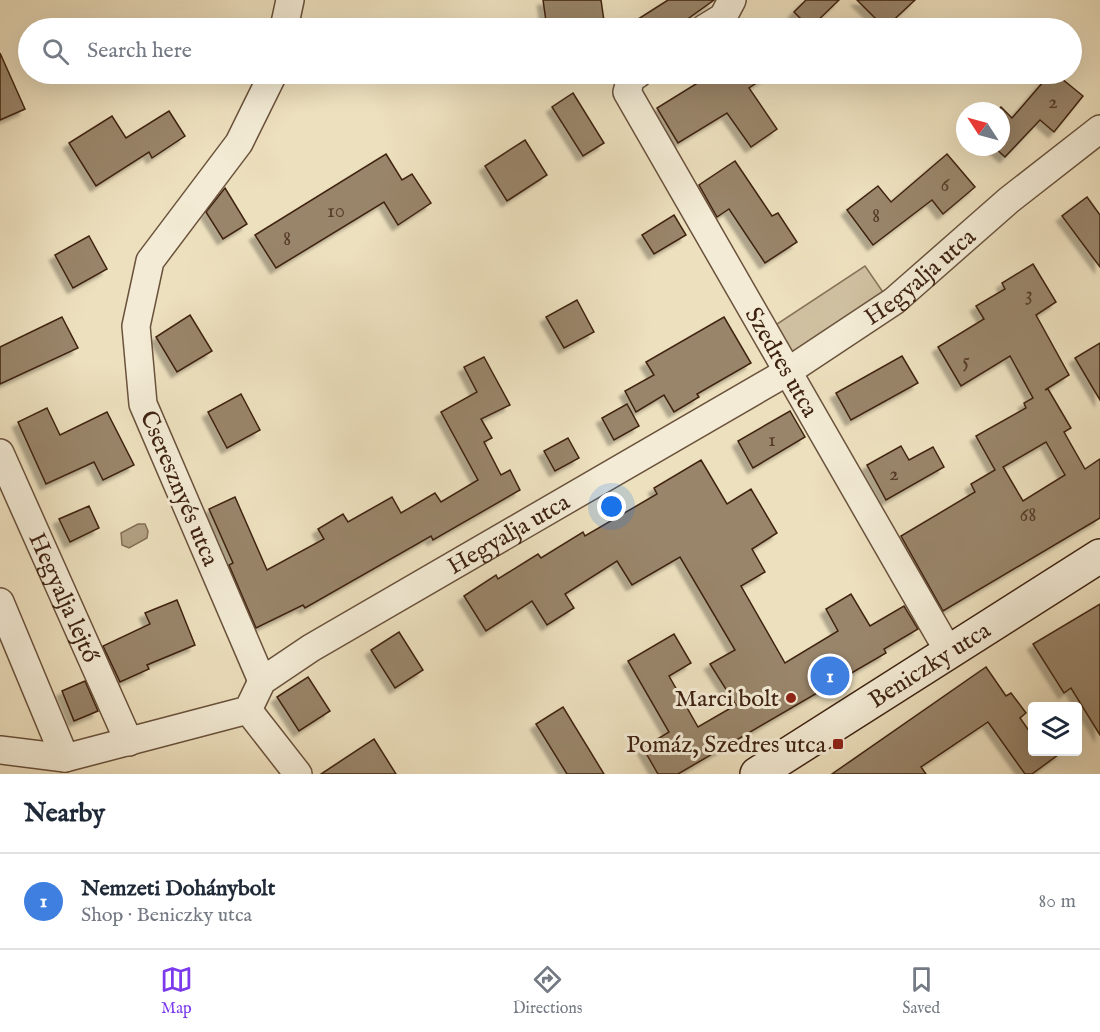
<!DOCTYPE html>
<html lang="en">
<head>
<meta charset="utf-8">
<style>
	body { margin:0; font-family:"IM FELL English",serif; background:#f6f6f7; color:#1f2937 }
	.controls { position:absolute; right:18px; bottom:18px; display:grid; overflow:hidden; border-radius:6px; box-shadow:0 6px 24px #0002 }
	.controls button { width:54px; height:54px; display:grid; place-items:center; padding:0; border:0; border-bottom:2px solid #e0e1e3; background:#fff; color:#1f2937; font:30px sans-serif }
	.compass { position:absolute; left:956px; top:102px; width:54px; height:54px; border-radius:50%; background:#fff; box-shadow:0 6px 24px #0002; rotate:306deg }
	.you { position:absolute; left:612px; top:507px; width:21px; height:21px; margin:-15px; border:4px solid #fff; border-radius:50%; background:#1a73e8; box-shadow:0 0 0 9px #1a73e833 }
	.badge { display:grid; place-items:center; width:39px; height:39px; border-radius:50%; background:#7c3aed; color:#fff; font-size:20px; font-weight:700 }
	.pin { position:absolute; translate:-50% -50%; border:3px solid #fff; box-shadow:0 2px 6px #0006 }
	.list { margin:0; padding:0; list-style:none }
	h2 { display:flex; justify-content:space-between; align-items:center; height:78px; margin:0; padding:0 24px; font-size:26px }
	h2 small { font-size:20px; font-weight:400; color:#747a83 }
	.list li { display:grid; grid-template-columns:39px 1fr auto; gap:18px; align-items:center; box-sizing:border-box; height:96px; padding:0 24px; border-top:2px solid #e0e1e3 }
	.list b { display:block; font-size:22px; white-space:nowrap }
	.list p { margin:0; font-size:20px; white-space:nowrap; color:#747a83 }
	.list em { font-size:20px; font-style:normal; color:#747a83 }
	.icon { flex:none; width:33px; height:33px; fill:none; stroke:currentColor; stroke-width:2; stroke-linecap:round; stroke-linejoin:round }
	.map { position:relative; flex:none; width:1100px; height:774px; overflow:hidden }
	.search { position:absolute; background:#fff; box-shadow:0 6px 24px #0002; left:18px; right:18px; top:18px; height:66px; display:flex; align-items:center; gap:15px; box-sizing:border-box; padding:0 21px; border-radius:33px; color:#747a83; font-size:22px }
	.sheet { height:174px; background:#fff }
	nav { display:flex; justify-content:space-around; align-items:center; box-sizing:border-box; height:84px; border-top:2px solid #e0e1e3; background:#fff; font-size:16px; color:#747a83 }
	nav a { display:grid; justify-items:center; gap:3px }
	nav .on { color:#7c3aed }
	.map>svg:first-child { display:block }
	.green { fill:#cfc0a1; stroke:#877259; stroke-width:1.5 }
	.water { fill:#b2a083; stroke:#846e55; stroke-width:1.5 }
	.building { fill:#99856b; stroke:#3f2311; stroke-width:1.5; fill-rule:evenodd; filter:url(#shadow) }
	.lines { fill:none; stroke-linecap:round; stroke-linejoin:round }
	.street-casing { stroke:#6a523c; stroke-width:30 }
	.secondary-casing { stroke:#3f2311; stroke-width:36 }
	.street { stroke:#f3ebd5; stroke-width:27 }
	.secondary { stroke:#f3ebd5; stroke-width:33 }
	.poi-dot { fill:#8f2418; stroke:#f3ebd5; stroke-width:2 }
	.labels { text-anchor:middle; stroke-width:6; stroke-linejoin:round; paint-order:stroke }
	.number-label { font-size:21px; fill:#563c28 }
	.street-label { font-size:24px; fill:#3f2311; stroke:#f3ebd5 }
	.poi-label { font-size:24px; fill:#3f2311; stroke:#f3ebd5; text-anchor:end }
</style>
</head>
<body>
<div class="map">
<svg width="1100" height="774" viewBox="0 0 1100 774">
	<defs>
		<filter id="shadow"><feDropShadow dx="-5.5" dy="5.5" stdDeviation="1.5" flood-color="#0004"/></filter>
	</defs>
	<rect width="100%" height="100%" fill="#ede0be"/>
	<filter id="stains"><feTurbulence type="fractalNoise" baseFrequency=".00333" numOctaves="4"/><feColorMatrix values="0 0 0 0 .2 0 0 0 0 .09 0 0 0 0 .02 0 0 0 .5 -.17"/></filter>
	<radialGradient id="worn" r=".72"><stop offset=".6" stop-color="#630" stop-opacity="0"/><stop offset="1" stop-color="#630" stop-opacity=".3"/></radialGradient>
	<path class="green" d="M 865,266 L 887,298 L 791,363 L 771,328 Z"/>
	<path class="water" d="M 138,524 L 145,524 L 148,531 L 147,538 L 129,548 L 122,545 L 121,533 Z"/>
	<g class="building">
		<path d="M 543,0 L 601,0 L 605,28 L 547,28 Z"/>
		<path d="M 668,0 L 714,0 L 675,28 L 624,28 Z"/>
		<path d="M 806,0 L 839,0 L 810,28 L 794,12 Z"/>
		<path d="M 857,0 L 915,0 L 885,28 Z"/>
		<path d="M 0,53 L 25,109 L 0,120 Z"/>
		<path d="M 712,74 L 770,74 L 749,88 L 777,129 L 751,147 L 727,113 L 678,143 L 657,108 Z"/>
		<path d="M 1050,74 L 1056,74 L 1083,96 L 1054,132 L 1040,120 L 1005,157 L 994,147 L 1001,147 L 1001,111 L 997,111 L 1001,107 L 1012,118 Z"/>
		<path d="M 573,93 L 604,143 L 583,156 L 552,107 Z"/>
		<path d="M 169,111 L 185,136 L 152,158 L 149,152 L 96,186 L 69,143 L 112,116 L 126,138 Z"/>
		<path d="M 525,140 L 547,175 L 507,201 L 485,166 Z"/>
		<path d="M 386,154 L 402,180 L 412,174 L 431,203 L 398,225 L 384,202 L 276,268 L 255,235 Z"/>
		<path d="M 947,154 L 975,187 L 943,214 L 932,200 L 873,245 L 847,210 L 878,186 L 891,202 Z"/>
		<path d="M 735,161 L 772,216 L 778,213 L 797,242 L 765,263 L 729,209 L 717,217 L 699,185 Z"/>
		<path d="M 225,188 L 247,224 L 223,239 L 206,212 Z"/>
		<path d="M 1087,197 L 1100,215 L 1100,267 L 1062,216 Z"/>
		<path d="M 674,215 L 686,235 L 654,254 L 642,235 Z"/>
		<path d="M 89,236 L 107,269 L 73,288 L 55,255 Z"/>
		<path d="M 1033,264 L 1056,302 L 1036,315 L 1069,375 L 1045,390 L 1048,389 L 1071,428 L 1064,432 L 1085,469 L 1100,459 L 1100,518 L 943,611 L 901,536 L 975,492 L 971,484 L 995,470 L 976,436 L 1026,408 L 1024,403 L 1033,398 L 1010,356 L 961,386 L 938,347 L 984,319 L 976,306 L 1005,289 L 1002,283 ZM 1046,442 L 1065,475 L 1023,501 L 1003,467 Z"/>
		<path d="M 577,300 L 594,332 L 564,348 L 546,317 Z"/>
		<path d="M 190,315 L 212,351 L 177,372 L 156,337 Z"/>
		<path d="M 62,317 L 78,348 L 0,384 L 0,347 Z"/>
		<path d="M 724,317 L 751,363 L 697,394 L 699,397 L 674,412 L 664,395 L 636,412 L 625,391 L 654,375 L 646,362 Z"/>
		<path d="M 1100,343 L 1100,400 L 1075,358 Z"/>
		<path d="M 902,356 L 918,383 L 851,420 L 836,393 Z"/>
		<path d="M 484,357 L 510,405 L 481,419 L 492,438 L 484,442 L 501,475 L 510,470 L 520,490 L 433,540 L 431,536 L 305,608 L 303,605 L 256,628 L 229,565 L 233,563 L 209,509 L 235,497 L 267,570 L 324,539 L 318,529 L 343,514 L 348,522 L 392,497 L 401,513 L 435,493 L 441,502 L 478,480 L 441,412 L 477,392 L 464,367 Z"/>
		<path d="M 241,394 L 260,430 L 227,448 L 208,412 Z"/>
		<path d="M 627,404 L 639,426 L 614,440 L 602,418 Z"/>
		<path d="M 47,408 L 60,435 L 107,412 L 134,465 L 103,480 L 94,462 L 46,484 L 18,422 Z"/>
		<path d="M 790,411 L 805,437 L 753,468 L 738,441 Z"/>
		<path d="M 568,438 L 579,458 L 555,471 L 544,451 Z"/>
		<path d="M 901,446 L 909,460 L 933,447 L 944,467 L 886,500 L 867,465 Z"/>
		<path d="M 701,460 L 727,504 L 751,489 L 777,533 L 752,549 L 765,572 L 741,586 L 785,663 L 838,631 L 826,609 L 851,594 L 870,626 L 904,606 L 918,629 L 884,649 L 886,653 L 678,774 L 658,774 L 643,748 L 669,732 L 628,661 L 674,634 L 691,663 L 669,676 L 698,727 L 736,705 L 710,664 L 735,650 L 680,557 L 632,585 L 617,561 L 565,594 L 574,608 L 547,625 L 532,601 L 486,631 L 464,596 L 496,575 L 498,579 L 538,554 L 541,558 L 583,532 L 585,536 L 657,494 L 654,488 Z"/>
		<path d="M 89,506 L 99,528 L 70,542 L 59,519 Z"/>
		<path d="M 177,600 L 195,645 L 147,665 L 149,669 L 120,682 L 103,646 L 150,624 L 145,613 Z"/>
		<path d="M 1100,604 L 1100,735 L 1071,688 L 1064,693 L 1033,644 Z"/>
		<path d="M 399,632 L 423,670 L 395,688 L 371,650 Z"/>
		<path d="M 986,667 L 1006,696 L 1011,693 L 1026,713 L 1020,718 L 1032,735 L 1032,752 L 1062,752 L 1032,774 L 1025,774 L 988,722 L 921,767 L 926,774 L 832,774 Z"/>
		<path d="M 308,677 L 330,711 L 299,731 L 277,697 Z"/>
		<path d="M 85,681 L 98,711 L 74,721 L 62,691 Z"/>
		<path d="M 563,707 L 604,774 L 567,774 L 536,724 Z"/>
		<path d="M 374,739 L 396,774 L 321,774 Z"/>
	</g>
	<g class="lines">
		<g class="street-casing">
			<g id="street">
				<path d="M 284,28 L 290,0"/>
				<path d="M 705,28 L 723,17 L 732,0"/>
				<path id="s1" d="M 638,74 L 631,78 L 627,92 L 949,652"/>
				<path id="s2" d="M 0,453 L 129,742"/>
				<path d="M 0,602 L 65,758"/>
				<path d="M 262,681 L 143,404 L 136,326 L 150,261 L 239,143 L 273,74"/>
				<path d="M 248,710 L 298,774"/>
				<path id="s3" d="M 0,750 L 65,758 L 248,710 L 262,681 L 311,648 L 787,372 L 894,301 L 1009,200 L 1100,129"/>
			</g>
		</g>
		<g class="secondary-casing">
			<g id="secondary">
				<path id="s4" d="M 757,774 L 1100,556"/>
			</g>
		</g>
		<use href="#street" class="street"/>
		<use href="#secondary" class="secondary"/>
	</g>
	<g class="poi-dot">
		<circle cx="791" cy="698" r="6"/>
		<rect x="832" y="738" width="12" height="12" rx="3"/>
	</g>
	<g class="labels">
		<g class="number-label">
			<text x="1053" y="108">2</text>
			<text x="945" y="191">6</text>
			<text x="336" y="217">10</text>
			<text x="876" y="222">8</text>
			<text x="287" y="245">8</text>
			<text x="1029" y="300">3</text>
			<text x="966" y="367">5</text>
			<text x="772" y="446">1</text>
			<text x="894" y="480">2</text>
			<text x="1028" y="521">68</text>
		</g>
		<g class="street-label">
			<text dy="8" stroke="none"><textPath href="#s3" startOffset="1060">Hegyalja utca</textPath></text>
			<text dy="8" stroke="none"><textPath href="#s1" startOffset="334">Szedres utca</textPath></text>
			<text transform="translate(180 488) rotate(67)" y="8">Cseresznyés utca</text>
			<text dy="8" stroke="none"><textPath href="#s3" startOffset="574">Hegyalja utca</textPath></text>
			<text dy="8" stroke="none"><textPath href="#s2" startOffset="158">Hegyalja lejtő</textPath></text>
			<text dy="8" stroke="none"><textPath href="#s4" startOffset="204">Beniczky utca</textPath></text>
		</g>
		<g class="poi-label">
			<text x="779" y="706">Marci bolt</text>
			<text x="826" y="752">Pomáz, Szedres utca</text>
		</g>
	</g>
	<rect width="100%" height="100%" filter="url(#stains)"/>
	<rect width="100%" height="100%" fill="url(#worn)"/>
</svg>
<div class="controls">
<button><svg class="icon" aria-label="layers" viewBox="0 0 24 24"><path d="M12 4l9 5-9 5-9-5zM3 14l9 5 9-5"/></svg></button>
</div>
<svg class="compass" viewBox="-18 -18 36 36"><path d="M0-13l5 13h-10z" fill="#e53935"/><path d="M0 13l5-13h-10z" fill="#747a83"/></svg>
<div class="you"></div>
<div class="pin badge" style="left:830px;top:676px;background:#3f7fe0">1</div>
<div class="search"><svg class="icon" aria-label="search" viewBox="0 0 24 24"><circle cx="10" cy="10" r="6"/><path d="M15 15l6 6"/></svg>Search here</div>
</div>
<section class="sheet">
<h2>Nearby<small></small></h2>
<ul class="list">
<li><span class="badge" style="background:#3f7fe0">1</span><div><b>Nemzeti Dohánybolt</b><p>Shop · Beniczky utca</p></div><em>80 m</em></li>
</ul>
</section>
<nav>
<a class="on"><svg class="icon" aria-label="map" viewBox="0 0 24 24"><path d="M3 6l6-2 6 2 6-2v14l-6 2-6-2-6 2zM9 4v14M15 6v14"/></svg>Map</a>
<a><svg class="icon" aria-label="directions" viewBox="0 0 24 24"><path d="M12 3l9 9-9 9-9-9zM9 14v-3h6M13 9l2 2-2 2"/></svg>Directions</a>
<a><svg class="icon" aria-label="saved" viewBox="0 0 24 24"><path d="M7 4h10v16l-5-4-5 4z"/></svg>Saved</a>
</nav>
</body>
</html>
